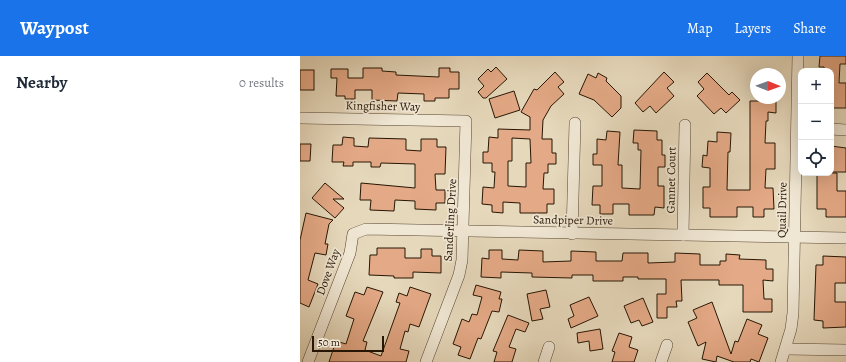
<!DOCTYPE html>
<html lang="en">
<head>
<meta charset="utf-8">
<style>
	body { margin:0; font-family:Alegreya,serif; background:#f6f6f7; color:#1f2937 }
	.controls { position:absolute; right:12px; top:12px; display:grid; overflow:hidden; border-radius:8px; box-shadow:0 4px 16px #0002 }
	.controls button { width:36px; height:36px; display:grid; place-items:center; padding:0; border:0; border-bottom:1px solid #e0e1e3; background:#fff; color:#1f2937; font:20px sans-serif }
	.compass { position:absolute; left:450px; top:12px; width:36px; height:36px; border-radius:50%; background:#fff; box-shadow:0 4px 16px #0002; rotate:91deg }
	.scale { position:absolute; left:12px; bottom:10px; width:72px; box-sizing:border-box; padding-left:4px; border:2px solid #271604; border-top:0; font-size:11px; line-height:14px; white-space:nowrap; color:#271604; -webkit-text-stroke:3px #efe6d3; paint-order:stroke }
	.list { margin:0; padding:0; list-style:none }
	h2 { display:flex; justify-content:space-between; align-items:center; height:52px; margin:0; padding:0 16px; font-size:17px }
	h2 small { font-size:13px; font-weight:400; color:#747a83 }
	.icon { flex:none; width:22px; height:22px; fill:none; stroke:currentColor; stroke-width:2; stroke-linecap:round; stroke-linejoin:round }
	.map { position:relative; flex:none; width:546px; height:306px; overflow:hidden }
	header { display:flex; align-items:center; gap:24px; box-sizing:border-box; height:56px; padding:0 20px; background:#1a73e8; color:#fff }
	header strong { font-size:19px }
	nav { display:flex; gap:22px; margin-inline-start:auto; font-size:14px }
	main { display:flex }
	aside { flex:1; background:#fff }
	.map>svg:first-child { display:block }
	.building { fill:#e4a986; stroke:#271604; fill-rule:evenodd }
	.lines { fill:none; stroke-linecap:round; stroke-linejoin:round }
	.minor-casing { stroke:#574632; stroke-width:12 }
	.minor { stroke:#efe6d3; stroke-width:11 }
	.labels { text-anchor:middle; stroke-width:3.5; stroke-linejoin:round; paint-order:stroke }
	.street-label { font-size:12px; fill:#271604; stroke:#efe6d3 }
</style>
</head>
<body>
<header>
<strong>Waypost</strong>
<nav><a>Map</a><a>Layers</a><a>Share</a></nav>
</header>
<main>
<aside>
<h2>Nearby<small>0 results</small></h2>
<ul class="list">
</ul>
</aside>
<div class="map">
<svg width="546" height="306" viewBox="0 0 546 306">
	<rect width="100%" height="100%" fill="#e6d8bb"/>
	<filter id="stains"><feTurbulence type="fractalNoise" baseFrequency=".005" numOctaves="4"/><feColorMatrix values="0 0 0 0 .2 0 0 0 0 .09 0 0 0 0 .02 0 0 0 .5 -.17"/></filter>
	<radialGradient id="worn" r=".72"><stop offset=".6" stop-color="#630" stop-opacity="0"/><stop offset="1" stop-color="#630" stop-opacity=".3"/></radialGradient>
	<g class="building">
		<path d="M 520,0 L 546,0 L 546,8 L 540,8 L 539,27 L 546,27 L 546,52 L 531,52 L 531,15 L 524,15 L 524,11 L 519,11 Z"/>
		<path d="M 196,11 L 207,23 L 186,42 L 183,42 L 178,36 L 184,30 L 178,23 L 188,13 L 191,16 Z"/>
		<path d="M 63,12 L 82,12 L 82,15 L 96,16 L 96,19 L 139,21 L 139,12 L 150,12 L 150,16 L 159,16 L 159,33 L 149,33 L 149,42 L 135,42 L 135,45 L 124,45 L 124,38 L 98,37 L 97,45 L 72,44 L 72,34 L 55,34 L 55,43 L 45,43 L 45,40 L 36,40 L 37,22 L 31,22 L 31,13 L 48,13 L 48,22 L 63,22 Z"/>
		<rect x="0" y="14" width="14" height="20"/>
		<path d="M 255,16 L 264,26 L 258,31 L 264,38 L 251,50 L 243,64 L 242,83 L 252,83 L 252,97 L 256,97 L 256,108 L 248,108 L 248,117 L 244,117 L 243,133 L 254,133 L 254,148 L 247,148 L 247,157 L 220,157 L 220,147 L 203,146 L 203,157 L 192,156 L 192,149 L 182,148 L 183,131 L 194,132 L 195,116 L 192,116 L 192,107 L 183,107 L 183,96 L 188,96 L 189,81 L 198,82 L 198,73 L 230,74 L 230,61 L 221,56 L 234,33 L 237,34 ZM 212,82 L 230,83 L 231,107 L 226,107 L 226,131 L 208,130 L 208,105 L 212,105 Z"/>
		<path d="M 364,16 L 374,26 L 367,32 L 374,40 L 356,57 L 350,50 L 343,56 L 335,47 Z"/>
		<path d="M 298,17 L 307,22 L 306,25 L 321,40 L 321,52 L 312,61 L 294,44 L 279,38 L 288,18 L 296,22 Z"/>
		<path d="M 407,17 L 429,39 L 432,36 L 440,44 L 426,57 L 421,52 L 414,58 L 397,40 L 404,33 L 398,26 Z"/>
		<path d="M 214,35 L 220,54 L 195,62 L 189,43 Z"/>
		<path d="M 450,45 L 476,45 L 476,57 L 468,56 L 468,65 L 466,65 L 465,87 L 475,87 L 475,113 L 466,113 L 465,132 L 473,132 L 474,153 L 464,153 L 464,161 L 453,161 L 453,151 L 437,151 L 437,161 L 410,161 L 410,152 L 403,152 L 403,131 L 410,131 L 410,112 L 402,111 L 403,99 L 407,100 L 408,85 L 417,86 L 417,76 L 431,77 L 430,96 L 428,96 L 427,134 L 450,134 Z"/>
		<path d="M 334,74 L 357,75 L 357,84 L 362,84 L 362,99 L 365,99 L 365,111 L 358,111 L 358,130 L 364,130 L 364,152 L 355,151 L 354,159 L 329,159 L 329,148 L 313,148 L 313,158 L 300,158 L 300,149 L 292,149 L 293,130 L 302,130 L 302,109 L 293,109 L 293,98 L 297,98 L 297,83 L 306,84 L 307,75 L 320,76 L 318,109 L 322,109 L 322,132 L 340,133 L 341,94 L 338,94 L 338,87 L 333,87 Z"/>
		<path d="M 43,81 L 54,82 L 54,90 L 68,91 L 69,82 L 106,83 L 106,94 L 121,95 L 121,83 L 137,83 L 137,91 L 146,91 L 145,118 L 135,118 L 136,134 L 145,134 L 145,147 L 136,147 L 136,154 L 115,153 L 115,145 L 95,144 L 94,155 L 70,154 L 71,144 L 60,144 L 61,127 L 115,132 L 115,108 L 81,107 L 80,111 L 71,111 L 71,106 L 53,106 L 53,110 L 43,110 L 44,106 L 32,106 L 33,89 L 42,89 Z"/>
		<path d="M 0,88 L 11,88 L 10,105 L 0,105 Z"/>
		<path d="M 531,90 L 546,92 L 546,116 L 531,116 Z"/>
		<path d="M 517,117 L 537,117 L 537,135 L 546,135 L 546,161 L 526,161 L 526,153 L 517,153 Z"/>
		<path d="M 25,127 L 44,143 L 33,143 L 44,152 L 35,162 L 12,142 Z"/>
		<path d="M 6,157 L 33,164 L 29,168 L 25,188 L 28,188 L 26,199 L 15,197 L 8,224 L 18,228 L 9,251 L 0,247 L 0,184 Z"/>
		<path d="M 77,192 L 105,192 L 105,202 L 121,202 L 121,193 L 132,193 L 132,200 L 141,200 L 141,217 L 113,216 L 113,222 L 94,222 L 94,220 L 69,219 L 70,199 L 77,199 Z"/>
		<path d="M 189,194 L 202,194 L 202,203 L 218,204 L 219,194 L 243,195 L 243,206 L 271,205 L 271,195 L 296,196 L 296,205 L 322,205 L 323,197 L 348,197 L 348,207 L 375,206 L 375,197 L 400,198 L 400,209 L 420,209 L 420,205 L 426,205 L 426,198 L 440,199 L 439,203 L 466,204 L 466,213 L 473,213 L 473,225 L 463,224 L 464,243 L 472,243 L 472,256 L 443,256 L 443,229 L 419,229 L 419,224 L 381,224 L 382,245 L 376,245 L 377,251 L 367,251 L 367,262 L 357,262 L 357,238 L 366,238 L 366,223 L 338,223 L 338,221 L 323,221 L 323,225 L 293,225 L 293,219 L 272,219 L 272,222 L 232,221 L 232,217 L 201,216 L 201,222 L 181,221 L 182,202 L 189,203 Z"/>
		<path d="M 523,200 L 546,201 L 546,227 L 535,227 L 535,246 L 546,246 L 546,271 L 523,272 L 523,265 L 514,264 L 516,209 L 523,209 Z"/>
		<path d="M 176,229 L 201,236 L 199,243 L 202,243 L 199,256 L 192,255 L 181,283 L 178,282 L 170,303 L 158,299 L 161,291 L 153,288 L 162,263 L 169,266 L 172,258 L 177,259 L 182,241 L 173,239 Z"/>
		<path d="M 67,231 L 83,236 L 63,285 L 67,286 L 65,294 L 81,300 L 100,247 L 96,246 L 99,237 L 107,240 L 110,231 L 131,238 L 119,271 L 110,268 L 108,276 L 105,275 L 100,293 L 109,295 L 106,306 L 29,306 L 36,285 L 46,288 L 54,263 L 46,260 L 55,236 L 64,239 Z"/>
		<path d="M 246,234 L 250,251 L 240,253 L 243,263 L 232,265 L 227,238 Z"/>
		<path d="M 289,241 L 298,260 L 271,272 L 268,263 L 274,260 L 270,249 Z"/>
		<path d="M 343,242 L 353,266 L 342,270 L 339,264 L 331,267 L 324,250 Z"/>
		<path d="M 412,246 L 431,298 L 435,285 L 438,286 L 447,263 L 462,269 L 458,278 L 468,282 L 459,306 L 451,303 L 450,306 L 434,306 L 417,300 L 416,306 L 402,303 L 406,286 L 398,290 L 388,266 L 397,262 L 393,254 Z"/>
		<path d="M 208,259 L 229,267 L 225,276 L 216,273 L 209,291 L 216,293 L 212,306 L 194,306 L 197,296 L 193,295 Z"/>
		<path d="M 300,273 L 303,293 L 290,295 L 289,285 L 278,287 L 277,277 Z"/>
		<path d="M 319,277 L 332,281 L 329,291 L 338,294 L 334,306 L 312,306 L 315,296 L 312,295 Z"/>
	</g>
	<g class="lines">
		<g class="minor-casing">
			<g id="minor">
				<path d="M 0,62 L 166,65 L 162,204 L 159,219 L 126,306"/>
				<path d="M 531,73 L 546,74"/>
				<path d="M 272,178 L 275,67"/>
				<path d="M 383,179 L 385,69"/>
				<path d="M 486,293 L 546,294"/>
				<path d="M 8,306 L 50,197 L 53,178 L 66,173 L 546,182"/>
				<path d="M 244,306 L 249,291"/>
				<path d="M 361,306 L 367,289"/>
				<path d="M 481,306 L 491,273 L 493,257 L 498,0"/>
			</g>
		</g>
		<use href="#minor" class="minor"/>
	</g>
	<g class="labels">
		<g class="street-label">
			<text transform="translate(83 50) rotate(1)" y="4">Kingfisher Way</text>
			<text transform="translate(371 124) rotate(-89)" y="4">Gannet Court</text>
			<text transform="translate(482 154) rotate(-89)" y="4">Quail Drive</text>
			<text transform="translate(150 164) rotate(-87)" y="4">Sanderling Drive</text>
			<text transform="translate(273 164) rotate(1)" y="4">Sandpiper Drive</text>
			<text transform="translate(28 216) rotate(-70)" y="4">Dove Way</text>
		</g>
	</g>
	<rect width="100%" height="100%" filter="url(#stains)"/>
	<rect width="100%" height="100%" fill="url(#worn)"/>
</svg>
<div class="controls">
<button>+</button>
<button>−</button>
<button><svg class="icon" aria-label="locate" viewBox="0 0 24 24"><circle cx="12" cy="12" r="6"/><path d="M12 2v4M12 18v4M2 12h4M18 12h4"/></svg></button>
</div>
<svg class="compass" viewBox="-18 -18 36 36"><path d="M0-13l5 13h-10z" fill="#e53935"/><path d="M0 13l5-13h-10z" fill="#747a83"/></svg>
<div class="scale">50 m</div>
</div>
</main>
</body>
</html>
